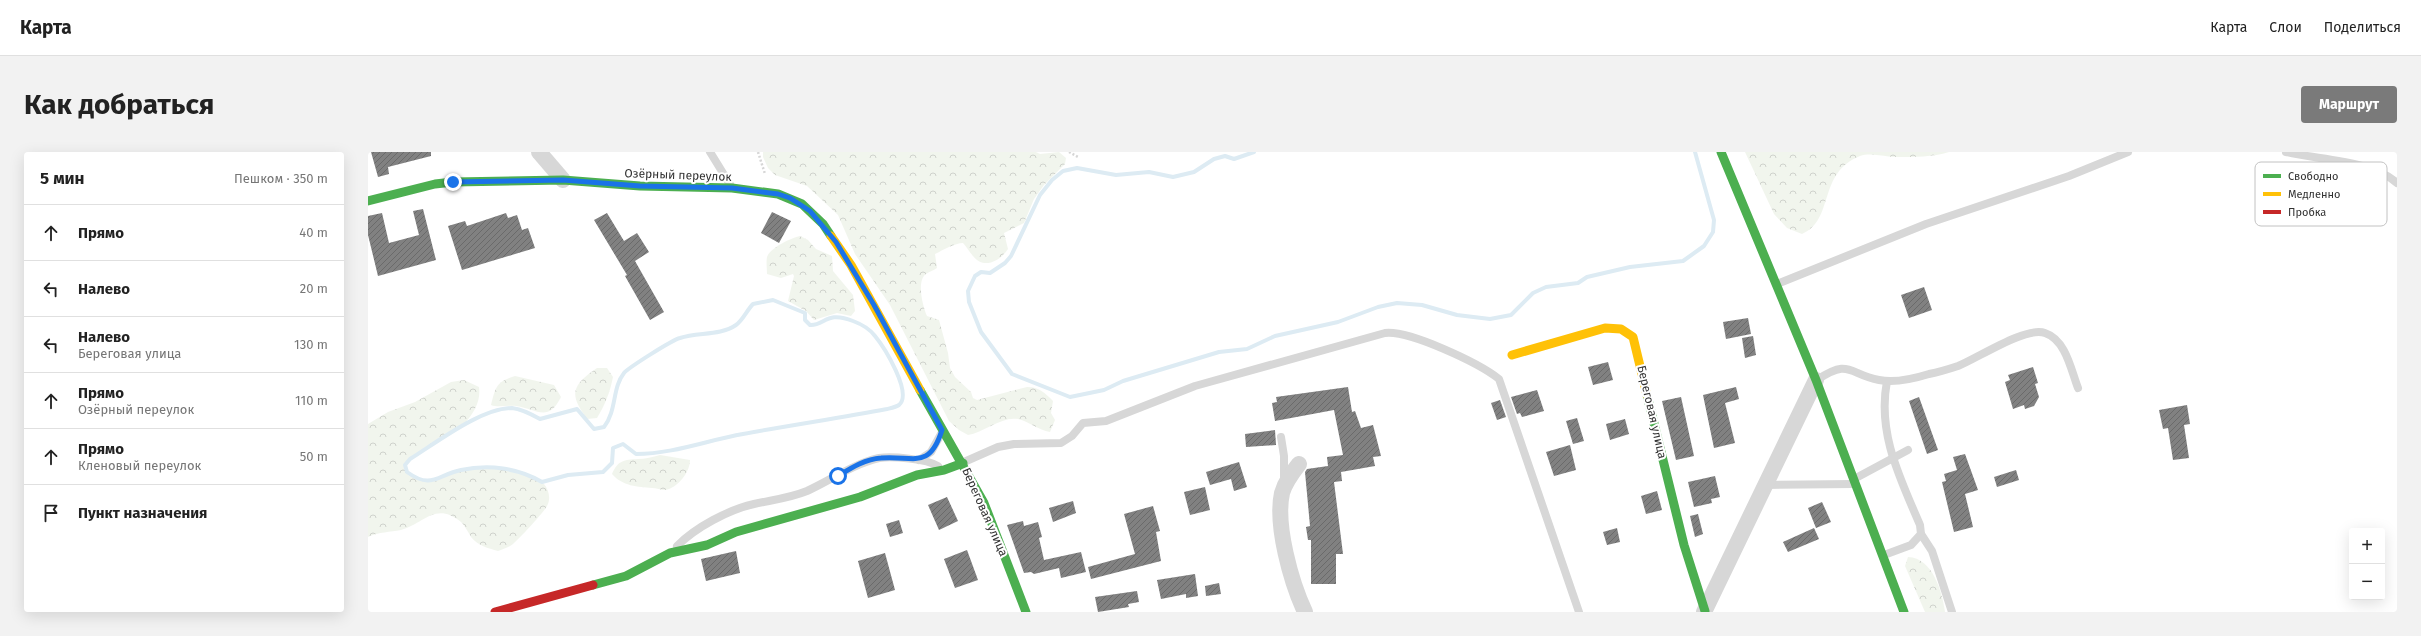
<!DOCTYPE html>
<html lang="ru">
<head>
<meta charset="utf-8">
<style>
	body { margin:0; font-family:"Fira Sans",sans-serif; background:#f2f2f2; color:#222 }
	.controls { position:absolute; right:12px; bottom:12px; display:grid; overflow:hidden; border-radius:4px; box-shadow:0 4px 16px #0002 }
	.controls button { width:36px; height:36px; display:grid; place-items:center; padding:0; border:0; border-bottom:1px solid #e0e0e0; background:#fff; color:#222; font:20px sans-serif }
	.stop { position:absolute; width:12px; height:12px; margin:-9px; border:3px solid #1a73e8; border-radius:50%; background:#fff }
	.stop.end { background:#1a73e8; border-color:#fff; box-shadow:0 1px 4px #0008 }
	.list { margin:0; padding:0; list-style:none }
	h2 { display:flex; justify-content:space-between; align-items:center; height:52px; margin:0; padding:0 16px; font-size:17px }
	h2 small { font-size:13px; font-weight:400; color:#767676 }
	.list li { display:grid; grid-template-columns:26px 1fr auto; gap:12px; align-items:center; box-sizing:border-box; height:56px; padding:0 16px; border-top:1px solid #e0e0e0 }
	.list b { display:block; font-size:15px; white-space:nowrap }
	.list p { margin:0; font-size:13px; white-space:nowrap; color:#767676 }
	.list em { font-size:13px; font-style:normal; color:#767676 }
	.icon { flex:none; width:22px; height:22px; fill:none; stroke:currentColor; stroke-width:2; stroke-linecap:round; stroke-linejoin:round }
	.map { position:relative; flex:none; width:2029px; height:460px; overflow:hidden; border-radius:4px }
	header { display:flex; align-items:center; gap:24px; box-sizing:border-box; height:56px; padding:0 20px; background:#fff; border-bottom:1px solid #e0e0e0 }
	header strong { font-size:19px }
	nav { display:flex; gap:22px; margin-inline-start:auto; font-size:14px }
	.intro { display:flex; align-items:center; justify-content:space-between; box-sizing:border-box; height:96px; padding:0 24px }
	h1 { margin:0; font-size:28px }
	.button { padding:10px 18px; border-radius:4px; background:#7a7a7a; color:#fff; font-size:14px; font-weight:700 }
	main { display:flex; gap:24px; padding:0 24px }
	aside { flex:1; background:#fff; border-radius:4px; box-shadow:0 4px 16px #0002 }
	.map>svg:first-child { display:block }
	.forest { fill:url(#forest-crowns) }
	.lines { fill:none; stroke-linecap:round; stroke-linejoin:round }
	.stream { stroke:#ddebf3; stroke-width:4 }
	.building { fill:url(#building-hatch) }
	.path { stroke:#d6d6d6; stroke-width:2.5; stroke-dasharray:2 2; stroke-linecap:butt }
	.lane { stroke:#d7d7d7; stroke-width:8 }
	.street { stroke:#d7d7d7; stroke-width:16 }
	.fast { stroke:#4caf50; stroke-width:9 }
	.slow { stroke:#ffc107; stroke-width:9 }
	.jam { stroke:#c62828; stroke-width:9 }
	.route { stroke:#1a73e8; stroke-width:5 }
	.labels { text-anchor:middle; stroke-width:4; stroke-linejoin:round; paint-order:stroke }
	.street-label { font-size:12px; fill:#333; stroke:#fff }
	.key { fill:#fff; stroke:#c2c2c2; stroke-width:1 }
	.key-label { font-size:11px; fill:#333 }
</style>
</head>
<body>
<header>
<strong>Карта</strong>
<nav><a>Карта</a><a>Слои</a><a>Поделиться</a></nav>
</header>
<div class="intro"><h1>Как добраться</h1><a class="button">Маршрут</a></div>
<main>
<aside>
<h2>5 мин<small>Пешком · 350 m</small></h2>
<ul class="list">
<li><svg class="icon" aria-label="ahead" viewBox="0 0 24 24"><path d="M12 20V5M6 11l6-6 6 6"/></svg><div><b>Прямо</b></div><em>40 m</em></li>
<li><svg class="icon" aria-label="left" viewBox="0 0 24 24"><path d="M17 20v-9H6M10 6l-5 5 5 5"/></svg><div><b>Налево</b></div><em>20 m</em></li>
<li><svg class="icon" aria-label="left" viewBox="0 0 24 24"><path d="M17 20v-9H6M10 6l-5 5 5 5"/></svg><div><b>Налево</b><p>Береговая улица</p></div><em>130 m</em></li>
<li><svg class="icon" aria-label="ahead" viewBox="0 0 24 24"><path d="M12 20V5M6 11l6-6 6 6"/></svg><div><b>Прямо</b><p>Озёрный переулок</p></div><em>110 m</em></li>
<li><svg class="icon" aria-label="ahead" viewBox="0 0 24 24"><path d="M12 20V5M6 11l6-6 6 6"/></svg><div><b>Прямо</b><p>Кленовый переулок</p></div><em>50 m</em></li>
<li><svg class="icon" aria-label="arrive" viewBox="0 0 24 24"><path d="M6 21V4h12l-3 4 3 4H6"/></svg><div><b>Пункт назначения</b></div></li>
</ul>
</aside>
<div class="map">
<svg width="2029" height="460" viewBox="0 0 2029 460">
	<defs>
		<pattern id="forest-crowns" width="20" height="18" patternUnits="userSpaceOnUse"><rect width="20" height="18" fill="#f1f5ed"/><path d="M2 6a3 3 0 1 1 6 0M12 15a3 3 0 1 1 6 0" fill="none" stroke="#cfd2cc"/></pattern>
		<pattern id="building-hatch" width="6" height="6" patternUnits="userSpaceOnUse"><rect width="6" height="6" fill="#818181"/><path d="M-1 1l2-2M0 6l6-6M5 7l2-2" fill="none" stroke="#6a6a6a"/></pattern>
	</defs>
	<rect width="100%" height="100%" fill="#fff"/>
	<g class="forest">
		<path d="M 395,0 L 668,0 L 672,2 L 691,0 L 698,6 L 697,12 L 676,33 L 666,47 L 656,71 L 636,81 L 640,97 C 632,109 616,118 605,104 C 601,100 599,95 595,91 C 587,91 575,98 567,102 L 569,116 C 565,119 562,119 558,122 C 548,129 555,155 559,164 L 571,168 L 580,201 L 582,216 L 587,225 L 603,240 L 605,246 L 609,248 L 659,235 C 671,235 677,241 685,249 L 683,261 L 687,268 L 682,280 C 670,278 662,270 650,267 C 634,264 616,280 600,283 L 591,278 L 581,269 L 522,153 L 487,102 L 470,63 L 439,34 L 407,23 L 400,16 L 395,5 Z"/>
		<path d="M 1377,0 L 1581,0 C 1565,5 1546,5 1529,5 C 1517,5 1503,0 1492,4 C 1449,21 1467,68 1434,82 L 1419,76 L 1406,62 Z"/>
		<path d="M 432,84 L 440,88 L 448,97 L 464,104 L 465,119 L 485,143 L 487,159 L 483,164 L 469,161 L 446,168 L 438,159 L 420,149 L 426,124 L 425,122 L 413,126 L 399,122 C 399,117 398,110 399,105 C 402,96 423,86 432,84 Z"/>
		<path d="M 229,216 L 239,216 L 245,225 C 242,240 237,253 229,266 L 219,267 C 201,242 203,234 229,216 Z"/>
		<path d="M 147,224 L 186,233 L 193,245 C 180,271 169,257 148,254 C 140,253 130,256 123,253 C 128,234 128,230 147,224 Z"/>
		<path d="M 96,228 L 111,235 C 113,249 106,261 97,271 L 42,307 L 37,313 L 39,320 L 53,329 C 68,329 78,322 91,318 C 111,312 161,314 176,332 C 181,338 183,347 179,354 C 176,360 152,386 146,391 C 142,395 135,397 130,399 C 120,396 110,394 103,385 C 100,380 97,374 93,370 C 67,349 56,372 33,378 C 22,380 11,380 0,385 L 0,272 L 20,260 L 47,250 L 83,230 Z"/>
		<path d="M 292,303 L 322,308 C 322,320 310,336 297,338 C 293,338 288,336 284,336 C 270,335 254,334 244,322 C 250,308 256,308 270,307 C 277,307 285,305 292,303 Z"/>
		<path d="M 1540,405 C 1565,406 1574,440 1577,460 L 1557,460 L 1537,414 Z"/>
	</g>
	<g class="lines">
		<g class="stream">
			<path d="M 886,0 L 866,7 L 857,4 L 846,7 L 826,20 L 805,25 L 781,20 L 748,23 L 709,16 L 695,19 L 684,28 L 672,43 L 643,104 L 637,111 L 622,121 L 613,120 L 607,124 L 600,139 L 601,150 L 613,180 L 644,222 L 702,245 L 736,238 L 755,229 L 851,200 L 879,197 L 907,184 L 970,170 L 1010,155 L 1029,151 L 1054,153 L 1089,163 L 1122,167 L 1143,163 L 1165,141 L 1178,135 L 1210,131 L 1219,125 L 1262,115 L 1315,109 L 1336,94 L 1345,80 L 1346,68 L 1327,0"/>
			<path d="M 405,148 L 437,161 L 437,168 L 442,173 C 457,174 458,158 485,169 C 493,172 502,177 507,184 C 516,195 545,241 531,253 C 528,255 523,256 519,257 C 472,266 423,273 375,282 C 340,288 305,302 268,302 L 255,292 L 245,296 L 244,311 L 235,320 L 200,323 L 174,330 C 150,316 121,312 93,318 C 69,323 64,338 39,320 L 37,313 L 42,307 C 68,291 113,256 144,256 C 154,257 163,262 172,267 L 209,257 L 226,277 L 236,275 C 249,258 244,236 256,221 C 260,216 304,188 312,186 C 330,180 352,184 368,173 C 375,168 379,158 385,152 Z"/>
		</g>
	</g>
	<g class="building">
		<path d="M 3,0 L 63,0 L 63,4 L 20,15 L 21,22 L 10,25 Z"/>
		<path d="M 55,57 L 68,108 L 10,124 L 0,83 L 0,64 L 14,61 L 21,91 L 51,83 L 45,59 Z"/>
		<path d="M 404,60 L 423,69 L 411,91 L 393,81 Z"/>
		<path d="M 138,61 L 140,66 L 149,63 L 154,78 L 160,76 L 167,96 L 94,118 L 80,74 L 97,69 L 99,74 Z"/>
		<path d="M 239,61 L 256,89 L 269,81 L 281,100 L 267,109 L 296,160 L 282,168 L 257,124 L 259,123 L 226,68 Z"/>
		<path d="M 1556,135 L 1564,158 L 1541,166 L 1533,143 Z"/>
		<path d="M 1380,166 L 1383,182 L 1358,187 L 1355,170 Z"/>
		<path d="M 1385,184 L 1388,203 L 1377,206 L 1374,186 Z"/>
		<path d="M 1240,210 L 1245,228 L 1225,233 L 1220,215 Z"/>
		<path d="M 1665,215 L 1670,231 L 1667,232 L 1671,245 L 1666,254 L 1657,257 L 1656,253 L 1645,257 L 1637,230 L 1642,228 L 1640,223 Z"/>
		<path d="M 980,235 L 984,260 L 987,259 L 993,276 L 1005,273 L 1013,304 L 1005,305 L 1007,314 L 973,320 L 974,329 L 966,330 L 975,402 L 968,402 L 968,432 L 943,432 L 943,388 L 940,388 L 938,375 L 942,374 L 937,320 L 939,317 L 960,314 L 959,305 L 975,303 L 966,258 L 907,269 L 904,251 L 909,250 L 908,245 Z"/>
		<path d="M 1368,235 L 1371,247 L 1357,251 L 1367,291 L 1346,296 L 1335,243 Z"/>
		<path d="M 1169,238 L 1176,259 L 1154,265 L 1152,261 L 1149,262 L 1143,245 Z"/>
		<path d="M 1313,245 L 1326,304 L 1308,308 L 1294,249 Z"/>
		<path d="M 1551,245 L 1570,298 L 1559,302 L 1541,249 Z"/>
		<path d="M 1132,248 L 1138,265 L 1129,268 L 1123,251 Z"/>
		<path d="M 1819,253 L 1822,272 L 1816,273 L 1821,306 L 1805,308 L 1800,276 L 1795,277 L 1791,258 Z"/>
		<path d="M 1209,266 L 1216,289 L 1205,292 L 1198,269 Z"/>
		<path d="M 1257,267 L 1261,282 L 1242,288 L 1238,272 Z"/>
		<path d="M 907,278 L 908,293 L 878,295 L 877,282 Z"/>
		<path d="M 1202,293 L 1208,318 L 1186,324 L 1178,300 Z"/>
		<path d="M 1597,302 L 1610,338 L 1597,342 L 1605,375 L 1586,380 L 1574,330 L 1578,329 L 1576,322 L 1589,318 L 1585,305 Z"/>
		<path d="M 871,310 L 879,335 L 866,339 L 863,327 L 842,333 L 838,320 Z"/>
		<path d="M 1648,318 L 1651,328 L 1629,335 L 1626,325 Z"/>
		<path d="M 1347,324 L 1352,345 L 1343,347 L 1344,351 L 1326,355 L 1320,330 Z"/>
		<path d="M 837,335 L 842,358 L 822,363 L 816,340 Z"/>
		<path d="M 1289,339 L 1294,358 L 1278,362 L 1273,344 Z"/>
		<path d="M 579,345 L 590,369 L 571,378 L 560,353 Z"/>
		<path d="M 705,349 L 708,361 L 685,370 L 681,356 Z"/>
		<path d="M 1454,350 L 1463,370 L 1448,376 L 1440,356 Z"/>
		<path d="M 785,354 L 792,379 L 788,380 L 793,409 L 723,427 L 720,415 L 767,402 L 756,362 Z"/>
		<path d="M 1330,362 L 1335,382 L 1327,385 L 1322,364 Z"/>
		<path d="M 531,368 L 535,381 L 522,385 L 518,372 Z"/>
		<path d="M 655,369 L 656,374 L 670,370 L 674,385 L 671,386 L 676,408 L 713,400 L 718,420 L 693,426 L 691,416 L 666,422 L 663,420 L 656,421 L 639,373 Z"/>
		<path d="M 1249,376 L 1252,390 L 1239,393 L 1235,380 Z"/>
		<path d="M 1446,376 L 1451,387 L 1420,400 L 1415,390 Z"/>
		<path d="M 599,398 L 610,428 L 587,436 L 576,407 Z"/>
		<path d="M 368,399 L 372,421 L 338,429 L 333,407 Z"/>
		<path d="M 517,401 L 527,438 L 500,446 L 490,409 Z"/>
		<path d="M 827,422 L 830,444 L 818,446 L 818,442 L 793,447 L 789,428 Z"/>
		<path d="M 851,431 L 853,442 L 838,444 L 837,434 Z"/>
		<path d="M 769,439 L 771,450 L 760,452 L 761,455 L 730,460 L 727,445 Z"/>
	</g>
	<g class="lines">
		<g class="path">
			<path d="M 390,0 L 397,22"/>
			<path d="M 701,0 L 710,5"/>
		</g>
		<g class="lane">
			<path d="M 342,0 L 363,34"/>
			<path d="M 1918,0 C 1950,8 2004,8 2029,31"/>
			<path d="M 1409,132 L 1558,72 L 1701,24 L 1760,0"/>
			<path d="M 1449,228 C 1482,206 1480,222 1511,228 C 1527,231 1545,227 1561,222 C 1571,220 1581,217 1590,214 C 1610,206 1658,174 1677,181 C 1698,188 1703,218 1710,236"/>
			<path d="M 913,285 L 916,304 L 916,329"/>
			<path d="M 551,308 L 563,300 L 573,282"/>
			<path d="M 596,310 L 630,295 L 646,292 L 693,291 L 704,284 L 715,271 L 738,269 L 827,234 L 1017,181 C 1041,178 1111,211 1131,227 L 1211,460"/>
			<path d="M 1486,327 L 1540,298"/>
			<path d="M 1398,333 L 1485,332"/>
			<path d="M 1553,382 L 1564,399 L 1584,460"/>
			<path d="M 309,394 C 328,375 360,358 386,352 C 404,348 422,346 439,339 C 463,328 485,312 511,306 C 524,304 559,307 570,314"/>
			<path d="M 1516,403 L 1543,393 L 1553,382 L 1552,373 C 1532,326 1509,281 1519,229"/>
		</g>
		<g class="street">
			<path d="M 171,0 L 195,28"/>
			<path d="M 931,312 C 924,321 917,330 914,341 C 907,373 923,430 937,460"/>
			<path d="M 1336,460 L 1448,228"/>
		</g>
		<g class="fast">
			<path d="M 1353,0 L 1448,228 L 1536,460"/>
			<path d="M 0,49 L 67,32 L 85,30 L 195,28 L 272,34 L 364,36 L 410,42 L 434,52 L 455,72 L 463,84"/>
			<path d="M 552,238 L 616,351 L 658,460"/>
			<path d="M 1279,243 L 1316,393 L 1337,459"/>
			<path d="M 225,433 L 258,424 L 302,401 L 339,393 L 368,380 L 492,345 L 549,323 L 576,318 L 595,311"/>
		</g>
		<g class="slow">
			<path d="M 463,84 L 483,113 L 552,238"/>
			<path d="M 1144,203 L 1237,176 L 1253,177 L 1265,185 L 1279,243"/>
		</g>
		<path class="jam" d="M 127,460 L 225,433"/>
	</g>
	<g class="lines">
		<path class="route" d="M 85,30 L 195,28 L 272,34 L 364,36 L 410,42 L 422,46 L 442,59 L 468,90 L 506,153 L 574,278 C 561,319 545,303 513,306 C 497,307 483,316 470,324"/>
	</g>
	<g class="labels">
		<g class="street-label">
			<text transform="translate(310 23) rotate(2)" y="4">Озёрный переулок</text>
			<text transform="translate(1284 260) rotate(77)" y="4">Береговая улица</text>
			<text transform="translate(617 360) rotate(66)" y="4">Береговая улица</text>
		</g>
	</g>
	<rect x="1887" y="10" width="132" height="64" rx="6" class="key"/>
	<rect x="1895" y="22" width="18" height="4" fill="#4caf50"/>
	<rect x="1895" y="40" width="18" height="4" fill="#ffc107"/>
	<rect x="1895" y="58" width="18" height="4" fill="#c62828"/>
	<g class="key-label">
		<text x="1920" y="28">Свободно</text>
		<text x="1920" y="46">Медленно</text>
		<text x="1920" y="64">Пробка</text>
	</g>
</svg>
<div class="controls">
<button>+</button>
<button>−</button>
</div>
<div class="stop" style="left:470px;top:324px"></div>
<div class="stop end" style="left:85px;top:30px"></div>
</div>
</main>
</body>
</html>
